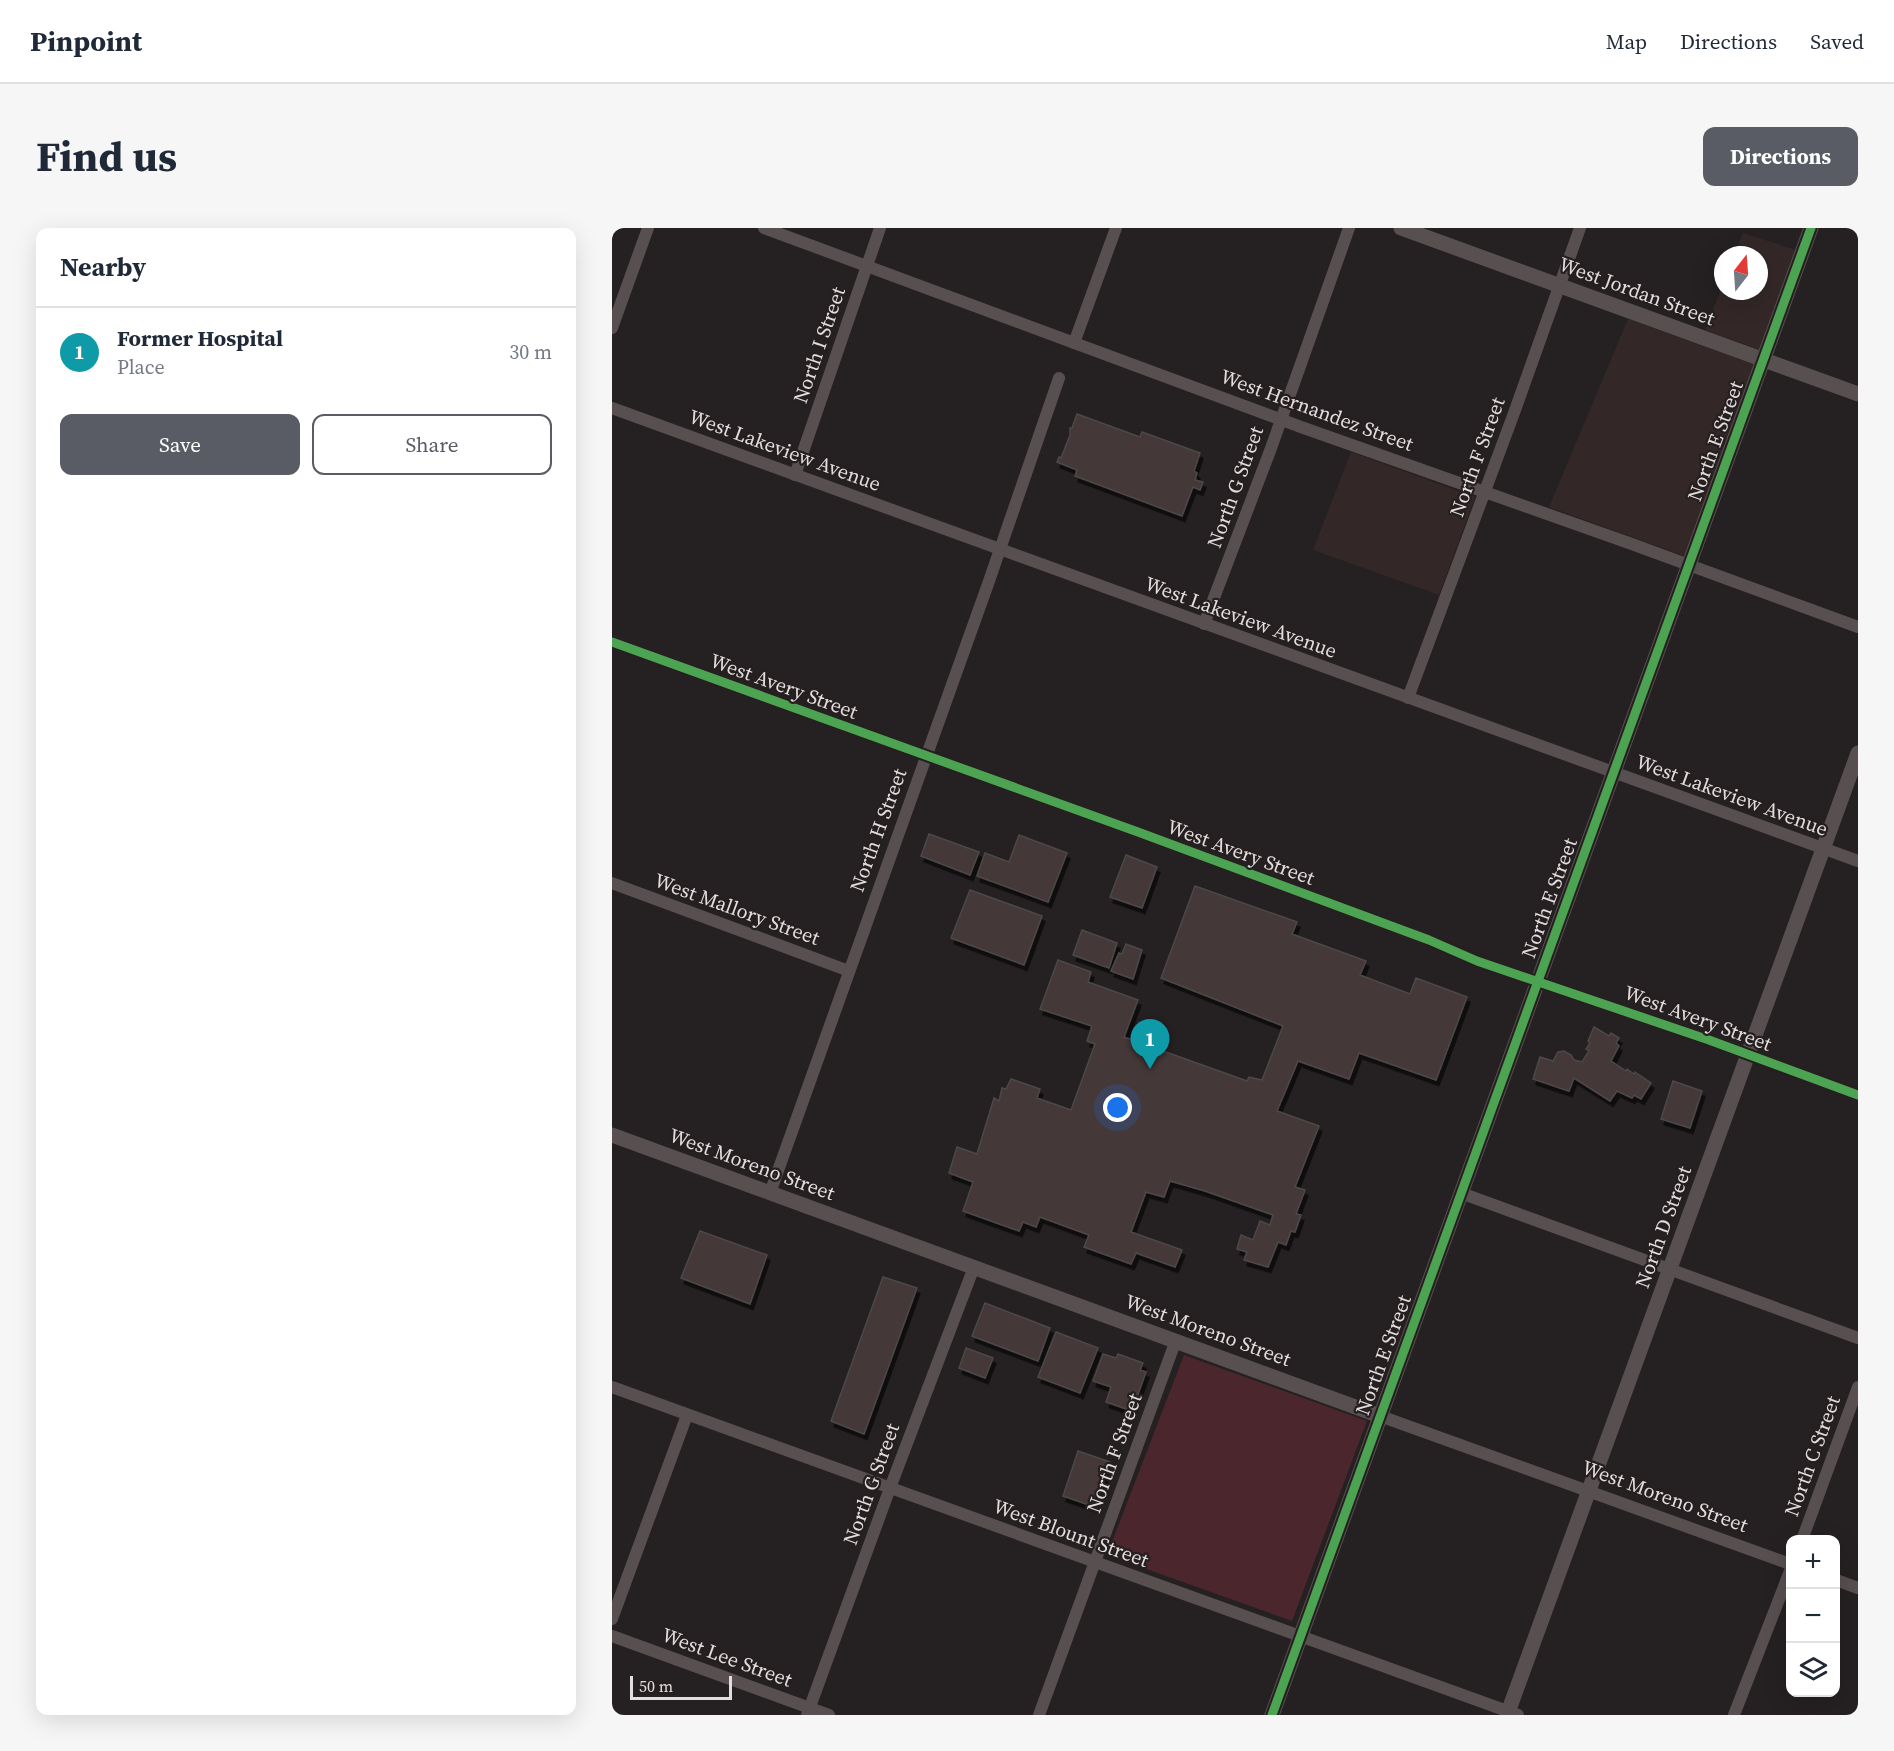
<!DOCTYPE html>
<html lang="en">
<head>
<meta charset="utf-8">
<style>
	body { margin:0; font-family:"Source Serif 4",serif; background:#f6f6f7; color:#1f2937 }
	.controls { position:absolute; right:18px; bottom:18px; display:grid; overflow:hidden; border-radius:12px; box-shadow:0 6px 24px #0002 }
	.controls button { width:54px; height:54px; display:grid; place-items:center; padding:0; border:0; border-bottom:2px solid #e0e1e3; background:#fff; color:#1f2937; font:30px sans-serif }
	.compass { position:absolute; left:1102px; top:18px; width:54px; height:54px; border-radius:50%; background:#fff; box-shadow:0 6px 24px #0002; rotate:17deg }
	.scale { position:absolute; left:18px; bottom:15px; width:102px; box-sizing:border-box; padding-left:6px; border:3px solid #e2ddde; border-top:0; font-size:16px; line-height:21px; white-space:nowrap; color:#e2ddde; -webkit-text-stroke:4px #261f20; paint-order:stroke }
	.you { position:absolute; left:506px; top:880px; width:21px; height:21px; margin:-15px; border:4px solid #fff; border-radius:50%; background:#1a73e8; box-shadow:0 0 0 9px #1a73e833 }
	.badge { display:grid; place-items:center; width:39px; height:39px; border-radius:50%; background:#595c64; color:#fff; font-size:20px; font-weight:700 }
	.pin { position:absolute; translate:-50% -50px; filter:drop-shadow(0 2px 3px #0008) }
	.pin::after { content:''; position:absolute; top:32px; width:21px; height:18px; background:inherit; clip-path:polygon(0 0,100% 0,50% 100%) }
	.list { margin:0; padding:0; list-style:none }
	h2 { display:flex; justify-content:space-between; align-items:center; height:78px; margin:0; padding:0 24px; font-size:26px }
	h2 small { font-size:20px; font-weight:400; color:#747a83 }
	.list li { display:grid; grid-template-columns:39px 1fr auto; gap:18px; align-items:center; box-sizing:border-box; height:90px; padding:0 24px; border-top:2px solid #e0e1e3 }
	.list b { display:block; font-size:22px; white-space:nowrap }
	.list p { margin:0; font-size:20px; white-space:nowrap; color:#747a83 }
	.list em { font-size:20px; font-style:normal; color:#747a83 }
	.actions { display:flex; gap:12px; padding:18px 24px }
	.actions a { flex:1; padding:14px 0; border:2px solid #595c64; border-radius:12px; text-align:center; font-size:21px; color:#595c64 }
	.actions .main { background:#595c64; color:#fff }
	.icon { flex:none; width:33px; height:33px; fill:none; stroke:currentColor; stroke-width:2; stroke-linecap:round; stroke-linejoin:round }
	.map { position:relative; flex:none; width:1246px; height:1487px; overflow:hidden; border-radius:12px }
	header { display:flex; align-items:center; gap:36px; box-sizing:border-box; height:84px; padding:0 30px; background:#fff; border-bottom:2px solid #e0e1e3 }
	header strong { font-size:28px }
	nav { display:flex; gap:33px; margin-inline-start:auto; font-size:21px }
	.intro { display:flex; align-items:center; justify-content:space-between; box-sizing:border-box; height:144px; padding:0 36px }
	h1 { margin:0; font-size:42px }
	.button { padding:15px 27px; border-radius:12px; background:#595c64; color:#fff; font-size:21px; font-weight:700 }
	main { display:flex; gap:36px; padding:0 36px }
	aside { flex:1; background:#fff; border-radius:12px; box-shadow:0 6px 24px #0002 }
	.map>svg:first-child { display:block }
	.built { fill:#332728 }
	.green { fill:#4b262d }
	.building { fill:#443739; stroke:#4c4849; stroke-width:1.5; filter:url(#shadow) }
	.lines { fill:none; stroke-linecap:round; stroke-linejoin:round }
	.minor { stroke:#574f50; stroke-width:12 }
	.tertiary { stroke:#574f50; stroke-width:15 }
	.cycleway-casing { stroke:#261f20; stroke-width:13 }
	.cycleway { stroke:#4ca352; stroke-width:9 }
	.labels { text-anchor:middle; stroke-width:4.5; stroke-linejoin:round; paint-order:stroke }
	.street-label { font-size:20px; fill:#e2ddde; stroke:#261f20 }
</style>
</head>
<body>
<header>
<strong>Pinpoint</strong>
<nav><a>Map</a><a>Directions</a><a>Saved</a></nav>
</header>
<div class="intro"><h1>Find us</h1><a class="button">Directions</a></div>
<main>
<aside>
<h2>Nearby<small></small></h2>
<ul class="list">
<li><span class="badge" style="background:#0f9aa8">1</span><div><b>Former Hospital</b><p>Place</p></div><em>30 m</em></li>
</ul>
<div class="actions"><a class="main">Save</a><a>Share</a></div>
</aside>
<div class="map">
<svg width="1246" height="1487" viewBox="0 0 1246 1487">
	<defs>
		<filter id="shadow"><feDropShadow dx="3" dy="5.5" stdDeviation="0" flood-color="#0009"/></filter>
	</defs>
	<rect width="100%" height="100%" fill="#252021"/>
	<g class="built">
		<path d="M 1131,5 L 1184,22 L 1148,122 L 1093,102 L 1111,56 L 1111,63 L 1147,63 L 1147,27 L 1122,27 Z"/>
		<path d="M 1016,91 L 1143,137 L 1073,328 L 937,279 Z"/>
		<path d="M 739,224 L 863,269 L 827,367 L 701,322 Z"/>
	</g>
	<path class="green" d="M 572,1127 L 755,1193 L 680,1393 L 495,1327 Z"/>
	<g class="building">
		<path d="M 465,186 L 528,209 L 530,204 L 588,225 L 582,243 L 585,245 L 583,252 L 591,254 L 588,262 L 581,259 L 570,288 L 463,248 L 465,242 L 445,234 L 447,229 L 449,230 L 458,207 L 458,200 L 460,200 Z"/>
		<path d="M 317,606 L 367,624 L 358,647 L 309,628 Z"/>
		<path d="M 407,607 L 455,625 L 436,674 L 365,648 L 373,625 L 397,634 Z"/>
		<path d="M 514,627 L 545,639 L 530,680 L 498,669 Z"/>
		<path d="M 583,658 L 685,694 L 680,706 L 754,733 L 748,747 L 798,766 L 804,750 L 855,769 L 824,852 L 747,825 L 737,851 L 686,833 L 665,883 L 707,898 L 683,959 L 693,962 L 684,986 L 689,987 L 683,1004 L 679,1003 L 674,1017 L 666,1014 L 656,1039 L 632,1032 L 635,1024 L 625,1021 L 629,1007 L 641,1012 L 648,993 L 658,997 L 661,987 L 593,963 L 558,953 L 552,969 L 534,964 L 519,1004 L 570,1022 L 563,1039 L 524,1025 L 519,1036 L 472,1019 L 477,1007 L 428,989 L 424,999 L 411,994 L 407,1003 L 351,983 L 361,954 L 337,945 L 345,919 L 365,926 L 382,870 L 387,873 L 390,860 L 394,861 L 399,851 L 428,861 L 425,870 L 459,882 L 483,816 L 475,813 L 480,798 L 428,781 L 446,732 L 479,744 L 476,754 L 526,772 L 512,809 L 635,853 L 637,849 L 650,852 L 671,798 L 549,750 Z"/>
		<path d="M 358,662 L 430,688 L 412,737 L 339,710 Z"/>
		<path d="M 470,702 L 505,715 L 497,740 L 461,727 Z"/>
		<path d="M 514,716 L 530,722 L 521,751 L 499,743 L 507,725 L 510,726 Z"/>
		<path d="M 982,799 L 997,808 L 999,805 L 1007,810 L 1004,815 L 1007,818 L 999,833 L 1014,843 L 1015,841 L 1022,846 L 1023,844 L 1039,855 L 1029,871 L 1022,867 L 1020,870 L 1005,863 L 998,873 L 962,850 L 957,863 L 921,851 L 928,829 L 941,833 L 946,824 L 952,823 L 959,827 L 962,832 L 970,834 L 977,823 L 974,821 L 978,815 L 976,813 Z"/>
		<path d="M 1061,853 L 1090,863 L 1078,900 L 1049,891 Z"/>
		<path d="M 88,1003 L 155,1027 L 138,1076 L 69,1050 Z"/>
		<path d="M 271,1049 L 305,1060 L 252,1206 L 219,1193 Z"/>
		<path d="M 373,1075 L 438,1100 L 426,1133 L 360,1108 Z"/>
		<path d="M 444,1104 L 486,1120 L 468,1165 L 426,1149 Z"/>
		<path d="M 354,1120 L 381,1130 L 373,1150 L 347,1140 Z"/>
		<path d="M 491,1126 L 504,1130 L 506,1126 L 531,1135 L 528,1142 L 534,1144 L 520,1183 L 494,1174 L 499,1159 L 481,1153 Z"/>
		<path d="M 466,1223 L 498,1234 L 483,1279 L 451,1268 Z"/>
	</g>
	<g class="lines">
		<g class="minor">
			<path d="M 152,0 L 689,199 L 1017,315 L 1246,399"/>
			<path d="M 0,100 L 36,0"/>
			<path d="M 462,115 L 504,0"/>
			<path d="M 0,180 L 1246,633"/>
			<path d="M 183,247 L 268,0"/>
			<path d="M 592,396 L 658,223 L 737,0"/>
			<path d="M 0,414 L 526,604 L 817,712 L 865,733 L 1097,812 L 1246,867"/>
			<path d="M 796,470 L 902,185 L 968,0"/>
			<path d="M 0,655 L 237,743"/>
			<path d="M 158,965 L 376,356 L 447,150"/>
			<path d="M 849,965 L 1246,1110"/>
			<path d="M 0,1159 L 906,1487"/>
			<path d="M 768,1188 L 1178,1336"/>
			<path d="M 1190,1312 L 1246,1159"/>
			<path d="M 1224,1352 L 1246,1360"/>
			<path d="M 0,1391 L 75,1187"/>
			<path d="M 0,1408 L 217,1487"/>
			<path d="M 195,1487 L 278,1260 L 362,1039"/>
			<path d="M 427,1487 L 564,1112"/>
			<path d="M 1122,1487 L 1178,1343"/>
		</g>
		<g class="tertiary">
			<path d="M 789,0 L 1246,166"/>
			<path d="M 0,907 L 768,1188"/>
			<path d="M 660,1487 L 1199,0"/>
			<path d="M 895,1487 L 1246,525"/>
		</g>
		<g class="cycleway-casing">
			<g id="cycleway">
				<path d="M 0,414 L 526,604 L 817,712 L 865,733 L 1097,812 L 1246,867"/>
				<path d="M 660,1487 L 1199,0"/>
			</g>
		</g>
		<use href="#cycleway" class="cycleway"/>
	</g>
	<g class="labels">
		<g class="street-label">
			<text transform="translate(1025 63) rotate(20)" y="7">West Jordan Street</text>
			<text transform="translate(207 117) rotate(-71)" y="7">North I Street</text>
			<text transform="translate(705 182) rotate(20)" y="7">West Hernandez Street</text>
			<text transform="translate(1103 213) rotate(-70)" y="7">North E Street</text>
			<text transform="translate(173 222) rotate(20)" y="7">West Lakeview Avenue</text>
			<text transform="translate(865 229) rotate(-70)" y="7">North F Street</text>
			<text transform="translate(623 259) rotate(-70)" y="7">North G Street</text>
			<text transform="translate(629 389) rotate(20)" y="7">West Lakeview Avenue</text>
			<text transform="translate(172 458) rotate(20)" y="7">West Avery Street</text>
			<text transform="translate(1120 567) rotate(20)" y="7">West Lakeview Avenue</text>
			<text transform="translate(266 602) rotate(-70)" y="7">North H Street</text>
			<text transform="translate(629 624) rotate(20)" y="7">West Avery Street</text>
			<text transform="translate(937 670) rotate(-70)" y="7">North E Street</text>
			<text transform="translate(125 681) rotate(20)" y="7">West Mallory Street</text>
			<text transform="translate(1086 790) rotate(20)" y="7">West Avery Street</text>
			<text transform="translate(140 936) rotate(20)" y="7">West Moreno Street</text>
			<text transform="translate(1051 999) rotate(-70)" y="7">North D Street</text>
			<text transform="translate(596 1102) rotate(20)" y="7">West Moreno Street</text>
			<text transform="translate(771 1127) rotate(-70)" y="7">North E Street</text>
			<text transform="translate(502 1225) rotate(-70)" y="7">North F Street</text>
			<text transform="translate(1200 1228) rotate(-70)" y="7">North C Street</text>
			<text transform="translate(259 1256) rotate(-70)" y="7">North G Street</text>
			<text transform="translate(1053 1268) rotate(20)" y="7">West Moreno Street</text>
			<text transform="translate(459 1305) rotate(20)" y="7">West Blount Street</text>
			<text transform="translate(115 1429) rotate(20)" y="7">West Lee Street</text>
		</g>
	</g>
</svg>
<div class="controls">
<button>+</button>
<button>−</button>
<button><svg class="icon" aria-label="layers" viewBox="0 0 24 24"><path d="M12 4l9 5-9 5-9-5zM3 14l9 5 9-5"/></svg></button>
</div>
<svg class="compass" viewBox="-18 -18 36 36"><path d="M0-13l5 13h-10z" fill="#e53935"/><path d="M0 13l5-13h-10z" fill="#747a83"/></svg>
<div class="scale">50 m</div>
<div class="you"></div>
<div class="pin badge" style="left:538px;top:841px;background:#0f9aa8">1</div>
</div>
</main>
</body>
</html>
